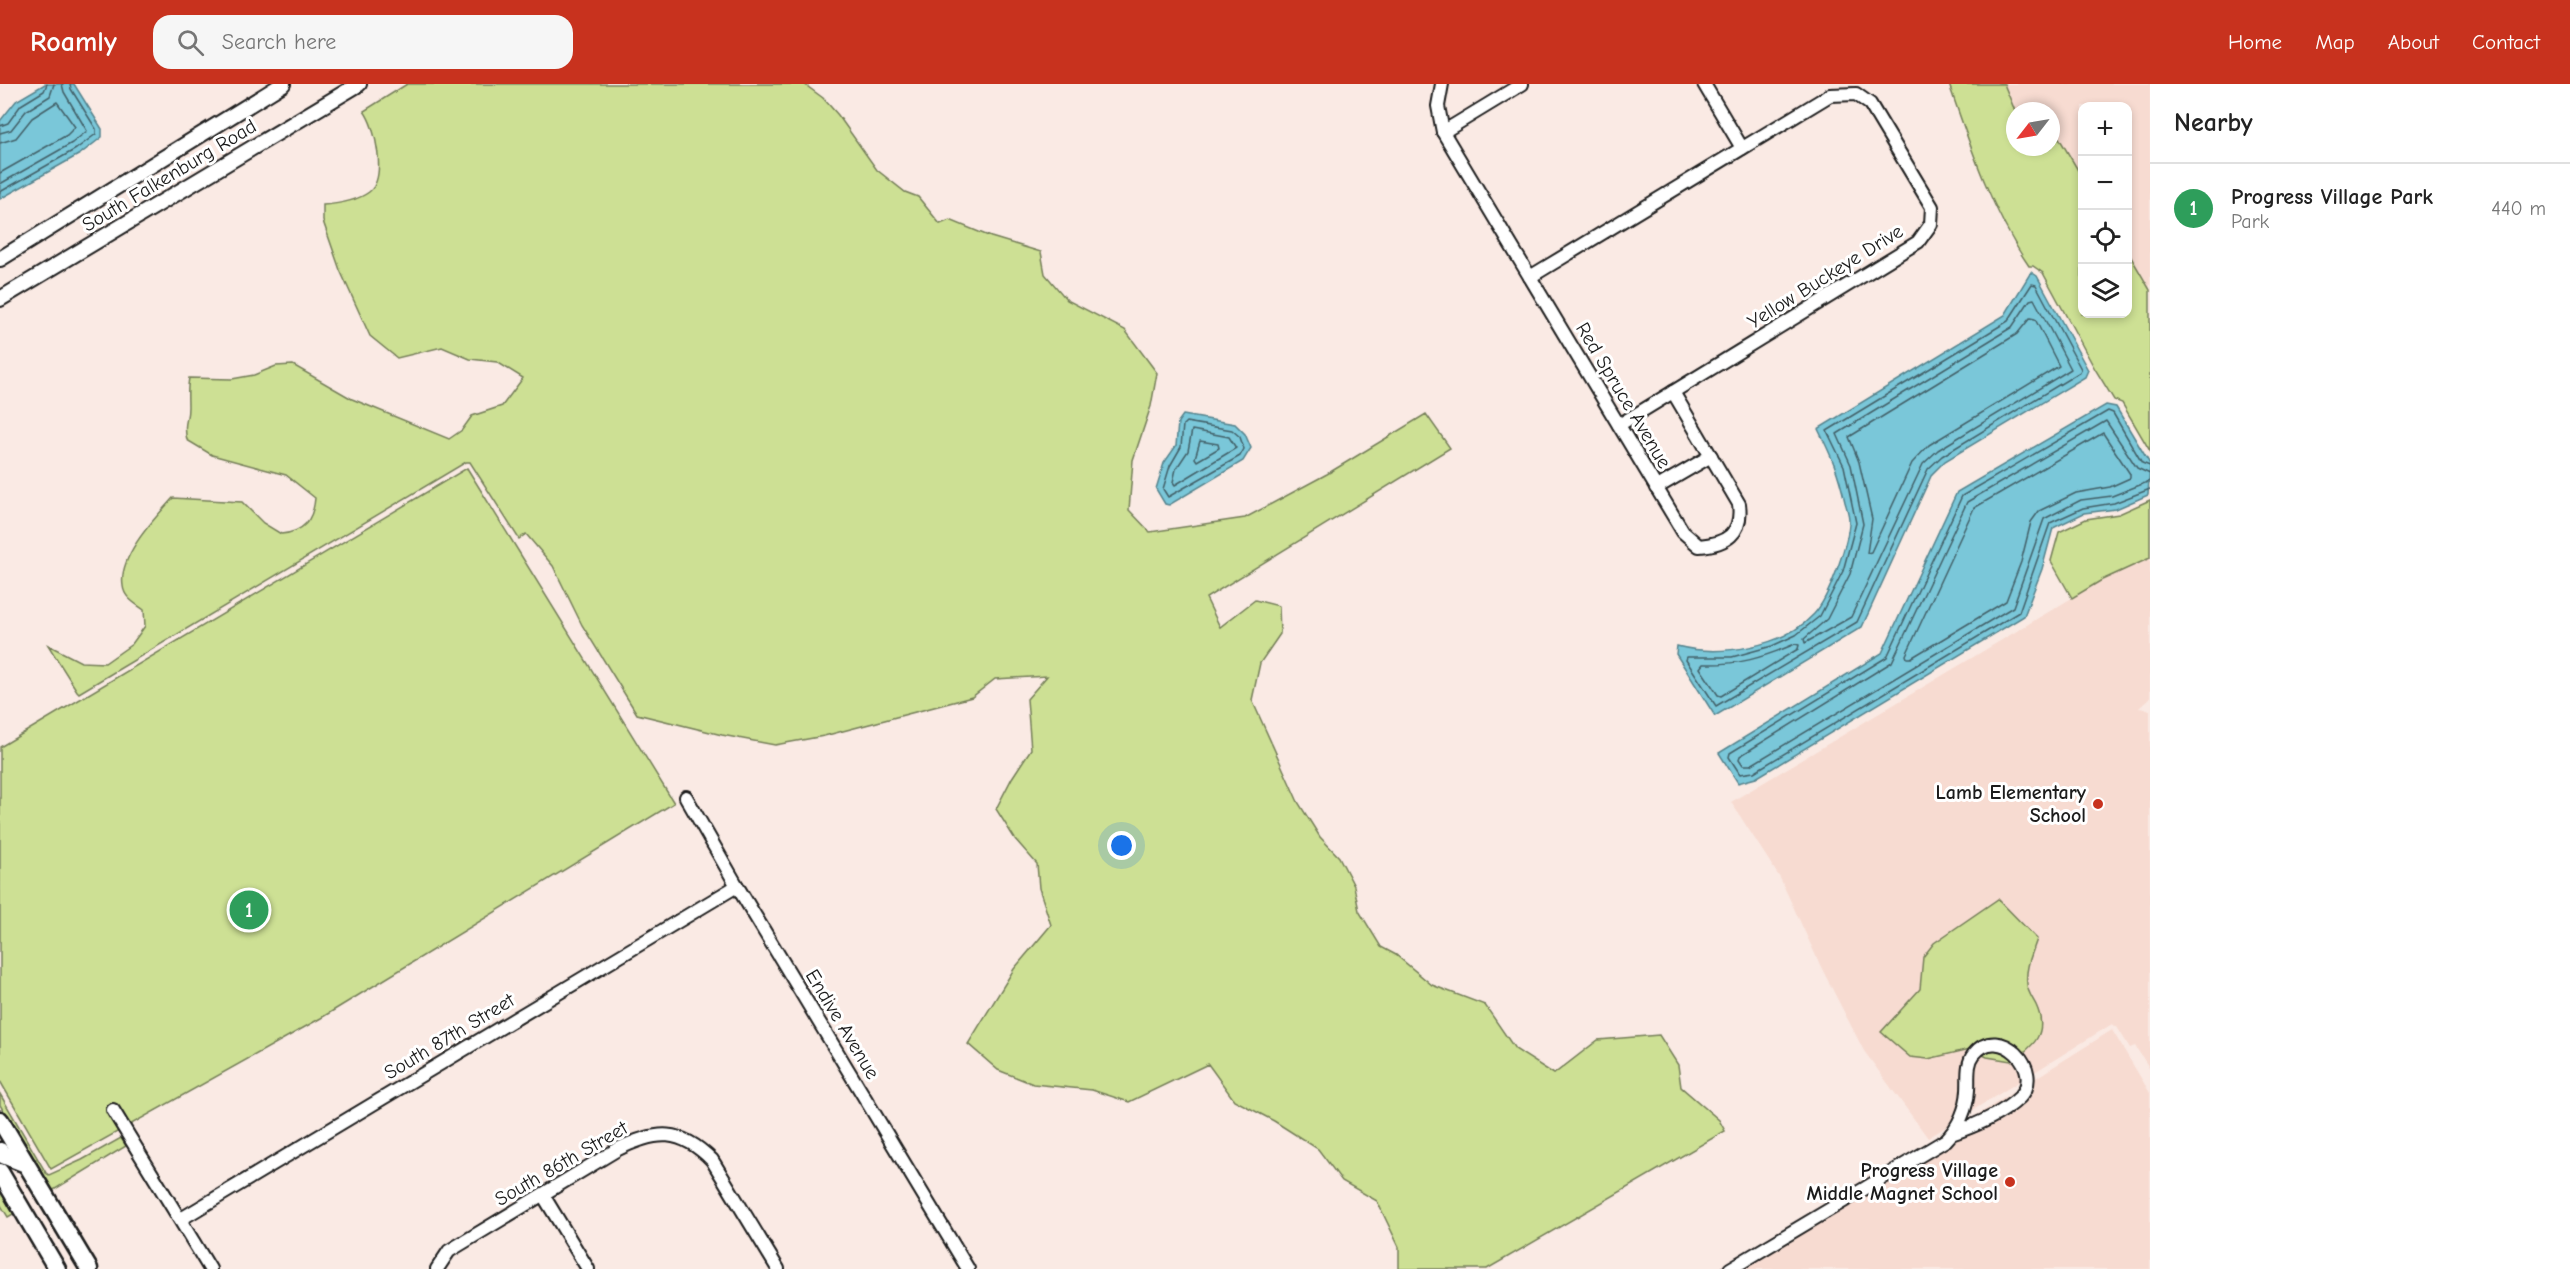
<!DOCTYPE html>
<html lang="en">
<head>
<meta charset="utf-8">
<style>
	body { margin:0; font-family:"Comic Neue",sans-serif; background:#f6f6f6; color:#222 }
	.controls { position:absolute; right:18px; top:18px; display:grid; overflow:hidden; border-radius:12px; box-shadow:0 3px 9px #0003 }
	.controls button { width:54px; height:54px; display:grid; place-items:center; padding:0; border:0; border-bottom:2px solid #e0e0e0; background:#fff; color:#222; font:30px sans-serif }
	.compass { position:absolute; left:2006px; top:18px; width:54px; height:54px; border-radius:50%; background:#fff; box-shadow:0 3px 9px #0003; rotate:239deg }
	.you { position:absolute; left:1122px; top:762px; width:21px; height:21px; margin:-15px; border:4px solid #fff; border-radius:50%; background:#1a73e8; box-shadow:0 0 0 9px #1a73e833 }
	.badge { display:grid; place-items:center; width:39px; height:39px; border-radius:50%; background:#c8321e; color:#fff; font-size:20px; font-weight:700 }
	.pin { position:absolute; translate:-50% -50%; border:3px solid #fff; box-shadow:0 2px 6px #0006 }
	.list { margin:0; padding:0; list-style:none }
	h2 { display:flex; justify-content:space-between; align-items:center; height:78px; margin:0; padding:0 24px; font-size:26px }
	h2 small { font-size:20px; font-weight:400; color:#767676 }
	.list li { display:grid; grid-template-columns:39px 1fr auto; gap:18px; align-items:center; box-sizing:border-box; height:90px; padding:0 24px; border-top:2px solid #e0e0e0 }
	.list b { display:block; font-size:22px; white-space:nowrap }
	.list p { margin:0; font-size:20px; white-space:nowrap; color:#767676 }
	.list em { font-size:20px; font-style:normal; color:#767676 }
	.icon { flex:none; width:33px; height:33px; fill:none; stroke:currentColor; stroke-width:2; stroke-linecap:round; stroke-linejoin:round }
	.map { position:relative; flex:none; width:2150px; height:1185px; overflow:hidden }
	header { display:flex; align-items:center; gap:36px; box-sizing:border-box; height:84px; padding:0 30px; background:#c8321e; color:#fff }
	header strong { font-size:28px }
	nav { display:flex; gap:33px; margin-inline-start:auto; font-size:21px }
	.search { width:420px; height:54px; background:#f6f6f6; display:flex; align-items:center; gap:15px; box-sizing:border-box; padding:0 21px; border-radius:18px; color:#767676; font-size:22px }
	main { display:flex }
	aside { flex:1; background:#fff }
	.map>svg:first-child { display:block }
	.built { fill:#f7dbd1; fill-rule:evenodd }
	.green { fill:#cde094; stroke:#747e58; stroke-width:1.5 }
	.water { fill:#7ac7d9; stroke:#54838d; stroke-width:1.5 }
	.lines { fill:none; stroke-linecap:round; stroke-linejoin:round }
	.shore { stroke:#426068; stroke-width:1.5 }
	.minor-casing { stroke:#1c1c1c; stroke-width:16 }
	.tertiary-casing { stroke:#1c1c1c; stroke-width:18 }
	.secondary-casing { stroke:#1c1c1c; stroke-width:21 }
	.minor { stroke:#fff; stroke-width:12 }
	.tertiary { stroke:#fff; stroke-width:14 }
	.secondary { stroke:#fff; stroke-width:16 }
	.poi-dot { fill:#c8321e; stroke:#fff; stroke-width:2 }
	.labels { text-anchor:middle; stroke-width:6; stroke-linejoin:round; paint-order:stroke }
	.street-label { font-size:20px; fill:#1c1c1c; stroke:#fff }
	.poi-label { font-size:20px; font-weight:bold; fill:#1c1c1c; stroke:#fff; text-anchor:end }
</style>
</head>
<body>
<header>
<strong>Roamly</strong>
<div class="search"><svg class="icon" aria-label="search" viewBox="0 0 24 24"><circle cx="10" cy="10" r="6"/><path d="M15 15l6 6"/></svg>Search here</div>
<nav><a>Home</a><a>Map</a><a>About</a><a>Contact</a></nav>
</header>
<main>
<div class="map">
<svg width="2150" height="1185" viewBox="0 0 2150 1185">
	<rect width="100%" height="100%" fill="#faeae4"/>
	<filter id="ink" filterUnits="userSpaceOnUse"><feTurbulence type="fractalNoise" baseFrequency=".0167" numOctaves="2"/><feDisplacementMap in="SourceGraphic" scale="12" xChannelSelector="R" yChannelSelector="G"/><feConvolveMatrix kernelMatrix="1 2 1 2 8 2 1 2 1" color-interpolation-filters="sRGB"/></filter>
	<g filter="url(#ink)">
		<g class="built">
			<path d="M 2004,0 L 2150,0 L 2150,206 L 2128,168 L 2128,22 L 2082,22 L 2082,93 L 2051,40 L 2051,27 L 2043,27 L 2038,19 L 2025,27 L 2015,27 Z"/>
			<path d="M 2150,474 L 2150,614 L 2139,624 L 2150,626 L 2150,985 L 2135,962 L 2130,964 L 2117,943 L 2112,940 L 1928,1054 L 1864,967 L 1822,885 L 1780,794 L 1731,718 L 2102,496 ZM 2037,855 L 2027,885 L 2027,903 L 2038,925 L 1987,973 L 1970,965 L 1928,975 L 1882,948 L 1920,905 Z"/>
			<path d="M 2112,946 L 2150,1009 L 2150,1185 L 1732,1185 Z"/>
		</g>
		<g class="green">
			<path d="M 407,0 L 804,0 L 823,14 L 838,31 L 877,86 L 905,108 L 918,113 L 940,140 L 950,136 L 991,153 L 1041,168 L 1045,190 L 1067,216 L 1125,246 L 1157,289 L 1151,322 L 1133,376 L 1129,426 L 1150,448 L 1245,434 L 1327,390 L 1426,330 L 1450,364 L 1206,514 L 1220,543 L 1255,516 L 1279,522 L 1280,550 L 1260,579 L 1252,616 L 1298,718 L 1320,753 L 1339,773 L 1354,802 L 1359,827 L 1381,863 L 1396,871 L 1432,901 L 1485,921 L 1515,965 L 1554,990 L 1598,956 L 1659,951 L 1678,981 L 1681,1003 L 1719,1036 L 1725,1047 L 1487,1185 L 1399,1185 L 1399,1163 L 1377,1117 L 1342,1097 L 1318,1065 L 1274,1037 L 1234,1016 L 1208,980 L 1129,1018 L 1092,1006 L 1033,1000 L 998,986 L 968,960 L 1014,885 L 1051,841 L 1039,804 L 1037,780 L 1015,755 L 996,725 L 1012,694 L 1031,665 L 1027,615 L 1047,592 L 995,595 L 972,613 L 824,652 L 775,661 L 722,651 L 637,630 L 582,541 L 553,482 L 526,450 L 519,455 L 470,378 L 466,378 L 79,609 L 77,607 L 48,561 L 81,578 L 105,579 L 132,560 L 145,542 L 144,526 C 136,520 124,514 123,502 C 118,472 155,434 173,414 L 242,418 L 263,439 L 281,450 C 304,448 313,436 315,414 L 286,391 L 212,371 L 187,356 C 183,338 188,338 188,323 C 188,313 187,305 189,294 L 232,295 L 254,291 L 276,282 L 293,281 L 352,315 L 449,355 L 462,346 L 472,332 L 502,322 L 523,294 L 497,278 L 470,275 L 442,263 L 397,274 L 370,252 L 340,186 L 323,137 L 323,121 C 338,120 357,117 369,108 C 387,94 376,43 364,27 Z"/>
			<path d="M 1949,0 L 2004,0 L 2015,27 L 2015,63 L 2051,63 L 2051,40 L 2082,93 L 2082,230 L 2128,230 L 2128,168 L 2150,206 L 2150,367 L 2122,319 L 2114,316 L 2095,285 L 2043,189 L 2033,182 L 2029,182 C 1992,128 1970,62 1949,0 Z"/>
			<path d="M 467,384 L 674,719 L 321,934 L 51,1085 L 0,997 L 0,663 Z"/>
			<path d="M 2150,416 L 2150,474 L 2102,496 L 2072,514 L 2051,477 L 2059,448 L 2086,435 L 2119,430 Z"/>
			<path d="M 1998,815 L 2037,855 C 2032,870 2025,884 2027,900 C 2027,907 2033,915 2036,921 C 2049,949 2034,963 2011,977 L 1987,973 L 1970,965 L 1928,975 L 1910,973 L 1881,948 L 1920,905 L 1923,873 L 1934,859 Z"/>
			<path d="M 0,1010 L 46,1089 L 49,1091 L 82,1076 L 121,1054 L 126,1062 L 52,1107 L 35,1080 L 36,1075 L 32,1074 L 0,1021 Z"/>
			<path d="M 0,1103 L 15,1129 L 8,1133 L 0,1120 Z"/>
		</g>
		<g class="water">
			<path d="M 45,0 L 74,0 L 102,45 L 102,53 L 80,70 L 0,115 L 0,37 L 16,17 Z"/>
			<path d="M 2031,188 L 2037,192 L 2088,286 L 2085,293 L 1945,377 L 1932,390 L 1862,543 L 1715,632 L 1676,570 L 1677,562 C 1719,573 1783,564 1814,530 C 1829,514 1847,462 1849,440 C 1850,433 1847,425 1845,418 C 1838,387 1832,373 1818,345 L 2005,231 Z"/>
			<path d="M 2106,321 L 2116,323 L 2150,380 L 2148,411 L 2116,425 L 2084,429 L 2053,444 L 2042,485 L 2024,532 L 1756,694 L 1738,699 L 1719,669 L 1882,569 L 1957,408 Z"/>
			<path d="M 1183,331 L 1235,340 L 1245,350 L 1251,364 L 1243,377 L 1169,421 L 1165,420 L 1156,405 L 1164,379 L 1176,362 L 1178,338 Z"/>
		</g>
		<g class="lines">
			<g class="shore">
				<path d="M 0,42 L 8,39 L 21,21 L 44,7 L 47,0"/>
				<path d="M 0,49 L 11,46 L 26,27 L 50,12 L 54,0"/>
				<path d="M 0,59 L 16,54 L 32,34 L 57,18 L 75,43 L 67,51 L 0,89"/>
				<path d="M 0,100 L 72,59 L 87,47 L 64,8 L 62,0"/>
				<path d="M 0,108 L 76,65 L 96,50 L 96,45 L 71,5 L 70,0"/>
				<path d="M 2032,200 L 2036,201 L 2081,285 L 2080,288 L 1942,372 L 1928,385 L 1857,538 L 1716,622 L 1686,576 L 1687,573 L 1732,573 L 1772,562 L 1796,551 L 1820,532 L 1843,487 L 1856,439 L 1844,382 L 1827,347 L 2008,237 Z"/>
				<path d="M 2034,215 L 2071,285 L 1938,366 L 1923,380 L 1851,533 L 1805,559 L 1804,555 L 1827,535 L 1850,490 L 1863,440 L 1851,381 L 1837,350 L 2012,243 L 2030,216 Z"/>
				<path d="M 2030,234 L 2035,235 L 2059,282 L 1929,361 L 1912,379 L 1871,468 L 1867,469 L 1872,435 L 1859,378 L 1849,353 L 2017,250 Z"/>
				<path d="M 1186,338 L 1232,346 L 1240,353 L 1244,365 L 1240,372 L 1168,413 L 1163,405 L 1170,382 L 1181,363 L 1183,341 Z"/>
				<path d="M 1192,346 L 1229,353 L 1236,364 L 1175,401 L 1173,398 L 1176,385 L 1188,367 Z"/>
				<path d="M 2103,349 L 2130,390 L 2130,394 L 2110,403 L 2076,409 L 2039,427 L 2031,438 L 2021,478 L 2006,517 L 1911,574 L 1907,574 L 1906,571 L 1974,424 Z"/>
				<path d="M 1200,357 L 1218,360 L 1219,364 L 1197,377 L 1195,374 Z"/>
				<path d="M 2150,382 L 2142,379 L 2113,329 L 2108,327 L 1962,412 L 1887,573 L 1730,669 L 1729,673 L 1740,690 L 1754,688 L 2019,528 L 2050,439 L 2083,424 L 2114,419 L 2150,405"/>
				<path d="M 2150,390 L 2137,384 L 2106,337 L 1967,418 L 1892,578 L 1740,672 L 1739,675 L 1743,681 L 1751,681 L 2013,523 L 2044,435 L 2081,416 L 2112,412 L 2150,397"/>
				<path d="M 1795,560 L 1799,561 L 1798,565 L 1721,612 L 1718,611 L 1700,584 L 1703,580 C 1739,581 1762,574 1795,560 Z"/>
			</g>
			<g class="minor-casing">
				<g id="minor">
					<path d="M 1442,0 L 1438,22 L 1443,48 L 1683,448 L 1699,462 C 1726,460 1743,450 1739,420 L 1673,308"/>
					<path d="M 1704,0 L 1742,64"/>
					<path d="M 1443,48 L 1522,0"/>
					<path d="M 1530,193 L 1830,11 L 1856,10 L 1870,20 L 1932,123 L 1931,140 L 1918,158 L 1619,341"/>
					<path d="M 1656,404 L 1711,372"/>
					<path d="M 686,713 L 737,802 L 968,1185"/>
					<path d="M 113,1026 L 210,1185"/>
					<path d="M 543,1111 L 588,1185"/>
					<path d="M 181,1135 L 737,802"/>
					<path d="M 437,1185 L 449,1167 L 618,1065 C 657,1046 680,1044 712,1076 L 778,1185"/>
					<path d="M 1730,1185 L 1946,1056 C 1959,1043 1967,1024 1968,1006 C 1969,995 1966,980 1974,970 C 1999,938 2046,986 2020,1013 C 2002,1031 1974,1042 1951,1050"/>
				</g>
			</g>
			<g class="tertiary-casing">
				<g id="tertiary">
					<path d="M 0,175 L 283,0"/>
					<path d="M 0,215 L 359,0"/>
				</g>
			</g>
			<g class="secondary-casing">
				<g id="secondary">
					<path d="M 0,1036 L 89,1185"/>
					<path d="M 0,1067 L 3,1071 L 26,1080"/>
					<path d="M 0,1088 L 57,1185"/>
				</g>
			</g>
			<use href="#minor" class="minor"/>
			<use href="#tertiary" class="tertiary"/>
			<use href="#secondary" class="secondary"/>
		</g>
	</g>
	<g class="poi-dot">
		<circle cx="2098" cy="720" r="6"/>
		<circle cx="2010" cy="1098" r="6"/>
	</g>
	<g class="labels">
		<g class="street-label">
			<text transform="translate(169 91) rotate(-31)" y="7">South Falkenburg Road</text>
			<text transform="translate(1825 192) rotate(-32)" y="7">Yellow Buckeye Drive</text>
			<text transform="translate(1624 311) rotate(59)" y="7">Red Spruce Avenue</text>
			<text transform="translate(843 940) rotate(59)" y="7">Endive Avenue</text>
			<text transform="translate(449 952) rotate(-31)" y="7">South 87th Street</text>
			<text transform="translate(561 1079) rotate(-30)" y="7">South 86th Street</text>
		</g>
		<g class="poi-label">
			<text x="2086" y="715">Lamb Elementary<tspan x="2086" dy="23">School</tspan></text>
			<text x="1998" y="1093">Progress Village<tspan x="1998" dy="23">Middle Magnet School</tspan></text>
		</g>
	</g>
</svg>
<div class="controls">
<button>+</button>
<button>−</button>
<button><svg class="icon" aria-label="locate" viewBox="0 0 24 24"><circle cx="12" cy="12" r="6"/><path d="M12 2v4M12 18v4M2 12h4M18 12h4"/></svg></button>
<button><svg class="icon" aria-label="layers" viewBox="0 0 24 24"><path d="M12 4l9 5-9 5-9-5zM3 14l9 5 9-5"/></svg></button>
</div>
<svg class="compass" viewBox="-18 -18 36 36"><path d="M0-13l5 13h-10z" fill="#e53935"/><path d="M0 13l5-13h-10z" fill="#767676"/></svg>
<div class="you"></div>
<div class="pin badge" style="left:249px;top:826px;background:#2e9e5b">1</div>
</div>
<aside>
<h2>Nearby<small></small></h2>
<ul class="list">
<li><span class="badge" style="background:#2e9e5b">1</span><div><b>Progress Village Park</b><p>Park</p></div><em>440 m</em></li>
</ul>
</aside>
</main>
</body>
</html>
